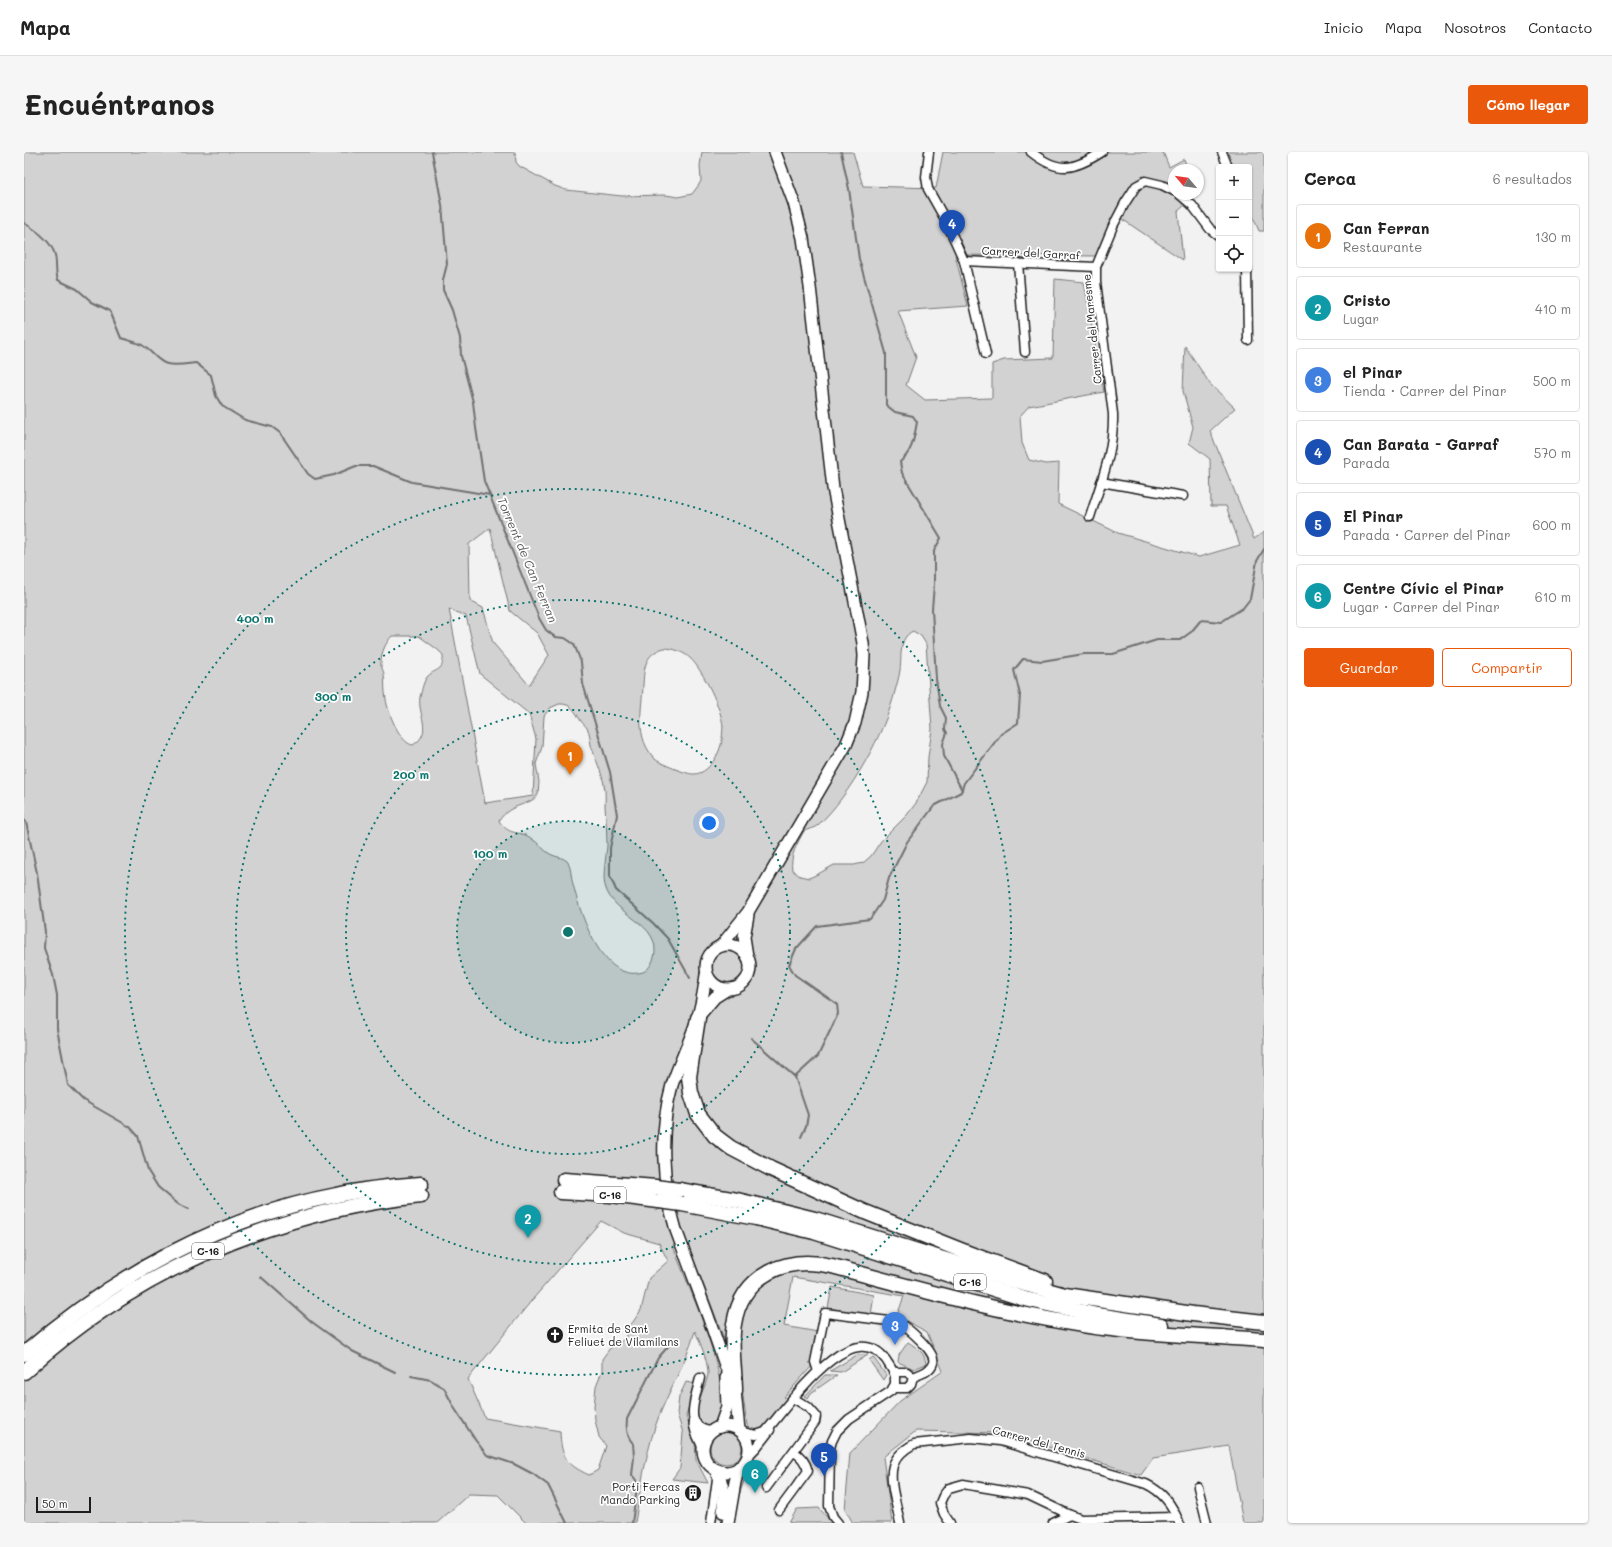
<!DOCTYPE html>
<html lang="es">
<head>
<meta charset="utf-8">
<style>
	body { margin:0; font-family:Mali,sans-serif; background:#f6f6f6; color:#222 }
	.controls { position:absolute; right:12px; top:12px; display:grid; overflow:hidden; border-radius:4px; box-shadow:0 1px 3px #0004 }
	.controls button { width:36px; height:36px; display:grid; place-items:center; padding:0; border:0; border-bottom:1px solid #e0e0e0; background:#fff; color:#222; font:20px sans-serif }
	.compass { position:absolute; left:1144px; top:12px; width:36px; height:36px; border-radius:50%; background:#fff; box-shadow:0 1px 3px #0004; rotate:299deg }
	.scale { position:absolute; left:12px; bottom:10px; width:55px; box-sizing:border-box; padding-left:4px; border:2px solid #1c1c1c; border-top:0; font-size:11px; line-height:14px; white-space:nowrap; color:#1c1c1c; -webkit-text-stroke:3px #fff; paint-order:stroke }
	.you { position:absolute; left:685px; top:671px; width:14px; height:14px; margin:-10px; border:3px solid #fff; border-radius:50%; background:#1a73e8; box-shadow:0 0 0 6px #1a73e833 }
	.badge { display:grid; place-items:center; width:26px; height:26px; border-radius:50%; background:#ea580c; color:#fff; font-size:13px; font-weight:700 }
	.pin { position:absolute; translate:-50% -33px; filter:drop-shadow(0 1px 2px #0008) }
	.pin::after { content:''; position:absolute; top:21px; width:14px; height:12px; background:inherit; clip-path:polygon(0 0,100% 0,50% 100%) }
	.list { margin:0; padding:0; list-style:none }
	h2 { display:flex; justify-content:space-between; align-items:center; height:52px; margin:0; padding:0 16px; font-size:17px }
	h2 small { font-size:13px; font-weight:400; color:#767676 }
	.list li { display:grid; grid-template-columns:26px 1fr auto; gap:12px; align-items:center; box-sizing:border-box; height:64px; margin:0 8px 8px; padding:0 8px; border:1px solid #e0e0e0; border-radius:4px }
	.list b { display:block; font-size:15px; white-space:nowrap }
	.list p { margin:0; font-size:13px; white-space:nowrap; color:#767676 }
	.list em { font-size:13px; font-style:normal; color:#767676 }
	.actions { display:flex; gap:8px; padding:12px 16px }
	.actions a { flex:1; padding:9px 0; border:1px solid #ea580c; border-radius:4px; text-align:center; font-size:14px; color:#ea580c }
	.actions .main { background:#ea580c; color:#fff }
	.icon { flex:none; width:22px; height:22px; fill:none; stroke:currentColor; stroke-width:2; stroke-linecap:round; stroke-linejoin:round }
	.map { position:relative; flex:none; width:1240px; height:1371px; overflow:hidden; border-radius:4px }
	header { display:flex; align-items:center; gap:24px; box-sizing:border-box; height:56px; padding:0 20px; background:#fff; border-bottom:1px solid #e0e0e0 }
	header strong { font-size:19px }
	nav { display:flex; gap:22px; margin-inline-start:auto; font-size:14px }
	.intro { display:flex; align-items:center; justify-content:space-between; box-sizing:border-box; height:96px; padding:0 24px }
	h1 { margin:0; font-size:28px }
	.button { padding:10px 18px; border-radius:4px; background:#ea580c; color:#fff; font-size:14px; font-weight:700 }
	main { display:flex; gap:24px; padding:0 24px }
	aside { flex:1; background:#fff; border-radius:4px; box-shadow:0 1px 3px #0004 }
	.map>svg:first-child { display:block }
	.green { fill:#d2d2d2; stroke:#777; fill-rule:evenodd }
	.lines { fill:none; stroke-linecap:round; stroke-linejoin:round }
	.stream { stroke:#707070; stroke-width:2 }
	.motorway-tunnel { stroke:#d2d2d2; stroke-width:14; stroke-dasharray:14 7; stroke-linecap:butt }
	.minor-casing { stroke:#1c1c1c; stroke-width:11 }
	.secondary-casing { stroke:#1c1c1c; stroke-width:14 }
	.motorway-casing { stroke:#1c1c1c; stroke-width:17 }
	.minor { stroke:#fff; stroke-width:8 }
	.secondary { stroke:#fff; stroke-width:11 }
	.motorway { stroke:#fff; stroke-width:14 }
	.motorway-bridge-casing { stroke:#1c1c1c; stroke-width:17; stroke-linecap:butt }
	.motorway-bridge { stroke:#fff; stroke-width:14 }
	.ring { fill:none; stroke:#0f766e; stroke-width:2; stroke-dasharray:2 4 }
	.labels { text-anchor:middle; stroke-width:3.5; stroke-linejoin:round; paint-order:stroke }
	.shield { fill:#fff; stroke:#606060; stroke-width:1 }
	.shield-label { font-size:10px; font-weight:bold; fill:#1c1c1c }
	.street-label { font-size:11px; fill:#1c1c1c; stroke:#fff }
	.poi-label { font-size:11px; fill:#1c1c1c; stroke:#fff; text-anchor:start }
	.water-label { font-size:12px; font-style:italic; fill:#5b5b5b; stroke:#fff }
	.centre { fill:#0f766e; stroke:#fff; stroke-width:2 }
	.ring-label { font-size:12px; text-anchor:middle; font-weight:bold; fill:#0f766e; stroke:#fff; stroke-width:3.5; stroke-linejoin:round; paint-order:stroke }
</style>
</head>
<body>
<header>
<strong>Mapa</strong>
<nav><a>Inicio</a><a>Mapa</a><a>Nosotros</a><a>Contacto</a></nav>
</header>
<div class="intro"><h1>Encuéntranos</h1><a class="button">Cómo llegar</a></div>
<main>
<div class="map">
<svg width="1240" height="1371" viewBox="0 0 1240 1371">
	<rect width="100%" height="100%" fill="#f2f2f2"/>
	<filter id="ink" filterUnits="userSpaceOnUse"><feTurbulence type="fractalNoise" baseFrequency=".025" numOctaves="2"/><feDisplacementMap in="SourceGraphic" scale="8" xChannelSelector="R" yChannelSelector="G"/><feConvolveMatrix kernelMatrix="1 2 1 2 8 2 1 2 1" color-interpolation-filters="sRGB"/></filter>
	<g filter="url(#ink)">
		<g class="green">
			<path d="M 0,0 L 491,0 L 492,10 L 495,14 L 531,34 L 542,38 L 598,44 L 642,43 L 654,45 L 668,42 L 674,34 L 677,29 L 676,14 L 678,0 L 829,0 L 839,34 L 912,36 L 919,0 L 1139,0 L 1145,15 L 1160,7 L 1164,18 L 1150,18 L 1150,42 L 1172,42 L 1172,44 L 1154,59 L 1159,108 L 1092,63 L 1074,104 L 931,103 L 944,154 L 874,159 L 892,205 L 882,233 L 901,248 L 968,246 L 968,212 L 980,208 L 1029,206 L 1031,127 L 1060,130 L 1080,240 L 1005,254 L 996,264 L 998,291 L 1005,308 L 1022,312 L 1035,311 L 1034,352 L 1094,381 L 1175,405 L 1216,393 L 1202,354 L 1187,354 L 1186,307 L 1165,291 L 1169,275 L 1159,239 L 1161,194 L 1186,232 L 1211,256 L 1186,279 L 1230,387 L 1240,380 L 1240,1371 L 1219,1371 L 1205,1294 L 1129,1306 L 1117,1323 L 978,1281 L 892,1279 L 859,1305 L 868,1371 L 829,1371 L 821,1357 L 826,1301 L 876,1249 L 919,1219 L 903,1180 L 873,1164 L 880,1144 L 769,1125 L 760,1174 L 794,1180 L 788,1214 L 760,1245 L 763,1247 C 758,1255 743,1278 735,1280 C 732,1281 729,1280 726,1278 L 723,1273 L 712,1194 L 716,1163 L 724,1147 L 742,1127 L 764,1117 L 797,1116 L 874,1137 L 861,1125 L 827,1115 L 787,1107 L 759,1109 L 729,1128 L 717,1143 L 708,1162 L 706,1182 L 706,1196 L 704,1197 L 665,1095 L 649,1093 C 655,1118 731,1267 680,1275 C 661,1261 684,1237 684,1220 C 683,1207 676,1190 671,1179 C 662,1212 642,1242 631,1275 C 621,1306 616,1339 611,1371 L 502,1371 L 474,1343 L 445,1342 L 413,1371 L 0,1371 ZM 466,376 L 486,459 L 513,481 L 525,503 L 505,533 L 469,491 L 459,456 L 446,449 L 445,392 ZM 425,457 L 442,464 L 456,522 L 505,562 L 512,587 L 509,644 L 461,651 ZM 889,479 L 897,484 L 902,492 L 908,577 L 904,605 L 903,630 L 892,651 L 883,663 L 857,689 L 847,704 L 839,711 L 830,713 L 810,713 L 794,722 L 785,726 L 776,724 L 768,718 C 766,703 773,692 780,679 C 785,677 791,676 794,673 C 825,645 862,579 871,539 C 873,532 875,525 876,518 C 878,505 874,486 889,479 ZM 368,484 L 395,484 L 414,498 L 419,503 C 420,520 412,516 404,524 C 399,529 398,538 396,545 C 393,563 410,580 389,593 C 376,592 363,558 362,547 C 360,538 361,530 360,522 C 359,517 356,514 357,510 C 357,501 362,490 368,484 ZM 640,496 C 649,496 660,500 667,507 C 679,519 698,557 699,575 C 699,579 698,583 698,587 C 697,600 685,622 670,622 C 664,623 635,611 631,607 C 627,603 624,598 622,594 C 613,575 618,554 619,534 C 620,517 620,502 640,496 ZM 535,552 C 548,551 551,560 557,569 C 559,572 561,573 563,576 C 566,580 566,588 567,593 C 571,607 578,620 580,633 C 582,640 581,648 581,654 C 582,667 583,681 583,694 C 582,705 580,716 580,727 C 582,763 633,767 631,800 C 630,808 626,817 619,820 C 578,832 556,761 549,732 C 547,726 547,713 543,709 C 539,705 531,705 526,702 C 519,698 515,691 508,687 C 496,677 487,686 475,669 C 486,650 507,655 514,642 L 515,630 L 512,612 L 518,595 L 520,564 L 526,556 ZM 577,1069 L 600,1081 L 635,1091 L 644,1109 L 625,1126 L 617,1158 L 609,1170 L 602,1177 L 602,1184 L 596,1191 L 586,1196 L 578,1207 L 578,1219 L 572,1234 L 570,1254 L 571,1268 L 575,1285 L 582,1294 L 574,1318 L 565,1323 C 541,1312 537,1304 536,1279 L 461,1266 L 444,1227 L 508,1148 Z"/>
			<path d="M 1202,0 L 1240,0 L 1240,79 L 1235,79 L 1225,55 L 1225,15 L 1209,15 Z"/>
			<path d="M 808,1135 L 850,1143 L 847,1163 L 804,1156 Z"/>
			<path d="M 884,1190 C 893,1196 901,1200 902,1212 L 890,1217 L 874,1210 L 875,1203 Z"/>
			<path d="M 833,1203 L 844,1203 L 817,1220 L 806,1219 Z"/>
			<path d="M 849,1205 L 862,1223 L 859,1228 L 845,1208 Z"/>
			<path d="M 801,1223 L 813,1223 L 787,1241 L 784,1246 L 781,1244 Z"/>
			<path d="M 662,1230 L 671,1232 L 662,1264 L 671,1291 L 672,1308 L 684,1331 L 648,1327 L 656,1316 L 659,1281 L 653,1262 L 655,1245 Z"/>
			<circle cx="702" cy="1296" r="16"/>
			<path d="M 725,1315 L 714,1346 L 709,1355 L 716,1326 Z"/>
			<path d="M 795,1356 L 808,1371 L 765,1371 L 773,1357 Z"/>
		</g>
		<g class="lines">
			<g class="stream">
				<path d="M 408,0 L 418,53 L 423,112 L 419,128 L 419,138 L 428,158 L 436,186 L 437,204 L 449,250 L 452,276 L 460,329 L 515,466 L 522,478 L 531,485 L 541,486 L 550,492 L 557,510 L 559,532 L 586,620 L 593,663 L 586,696 L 586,724 L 592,738 L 629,771 L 644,787 L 666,826"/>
				<path d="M 817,0 L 825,37 L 835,107 L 862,201 L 862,253 L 871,260 L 889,264 L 893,270 C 890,286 889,299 876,310 L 878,321 L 917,386 L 910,399 L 910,433 L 908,457 L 912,527 L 916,554 L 922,566 L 921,577 L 923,581 L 919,592 L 920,604 L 938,638"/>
				<path d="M 0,71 C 12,78 27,88 31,103 C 33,111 31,120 34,128 L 53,137 L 68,150 L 86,159 L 97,186 C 104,188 112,190 118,193 C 127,198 134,210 143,212 C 153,214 162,212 172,211 L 187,223 L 192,244 L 198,254 L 221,268 L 248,275 L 256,281 L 284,322 L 291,327 L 310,323 L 332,314 L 349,314 L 388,330 L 466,343"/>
				<path d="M 0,668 L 2,670 L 13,721 L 21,780 L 20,796 L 29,823 L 33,843 L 33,877 L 44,933 L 59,948 L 106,975 L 114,984 L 124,1019 L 134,1035 L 154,1052 L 165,1057"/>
				<path d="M 727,886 L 771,925"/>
				<path d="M 777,985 L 782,974 L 784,963 L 771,925 L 794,904 L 814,862 L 813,852 L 771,823 L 765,813 L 772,797 L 793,774 L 846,767 L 859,748 L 865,726 L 883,690 L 910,654 L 937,640 L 940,631 L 977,582 L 994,571 L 996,543 L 990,518 L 999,507 L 1018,509 L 1060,502 L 1089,502 L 1133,488 L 1156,488 L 1167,480 L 1177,468 L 1197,470 L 1219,456 L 1226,447 L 1233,409 L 1240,397"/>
				<path d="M 237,1125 L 288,1170 L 328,1199 L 371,1220"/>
				<path d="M 387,1224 L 407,1228 L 420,1236 L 431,1257 L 452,1289 L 463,1303 L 490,1312 L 509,1322 L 524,1333 L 543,1371"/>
				<path d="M 608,1371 L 613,1335 L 612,1328 L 608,1323 L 610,1305 L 609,1291 C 603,1286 602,1275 603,1267 L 634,1206 L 648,1190"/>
			</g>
			<g class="motorway-tunnel">
				<path d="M 397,1032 L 540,1028"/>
				<path d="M 397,1044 L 537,1040"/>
			</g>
			<g class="minor-casing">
				<g id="minor">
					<path d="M 905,0 L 902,25 L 904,37 L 922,69 L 940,109 L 962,202"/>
					<path d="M 1007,0 C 1035,22 1050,18 1078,0"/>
					<path d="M 1198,0 L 1204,15"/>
					<path d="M 1155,42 L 1168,53 L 1186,77 L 1195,84"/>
					<path d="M 940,109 L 1072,115"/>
					<path d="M 994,111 L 1001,200"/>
					<path d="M 1223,117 L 1224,188"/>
					<path d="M 1077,330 L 1159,344"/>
					<path d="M 1066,365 C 1077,330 1090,300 1089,262 L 1072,130 L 1072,115 L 1089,74 L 1101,51 L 1112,34 L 1121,29 L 1138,33 L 1150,39"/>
					<path d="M 794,1219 L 791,1210 L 801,1161 L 873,1170 C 882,1174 913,1200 909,1211 C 906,1220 896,1222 889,1225"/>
					<path d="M 870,1220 L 883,1220 L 889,1225"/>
					<path d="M 676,1226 C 672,1245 657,1277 688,1279"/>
					<path d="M 869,1236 L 883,1236 L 887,1232 L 889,1225"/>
					<path d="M 718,1280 L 732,1283 L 741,1280 C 763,1256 827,1160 862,1208 C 865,1213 869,1218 871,1224 L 871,1232 L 867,1239 L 825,1267 L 813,1279 L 808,1289 L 806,1296 L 805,1354 L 809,1365 L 814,1371"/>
					<path d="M 723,1305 L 732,1296 L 746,1278"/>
					<path d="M 1174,1335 L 1183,1371"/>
					<path d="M 742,1336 L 791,1270 L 792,1264 L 784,1255 L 769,1246"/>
					<path d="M 755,1358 L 784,1319 C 782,1311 777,1304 770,1300"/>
					<path d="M 687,1371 L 693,1327 L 692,1324"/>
					<path d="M 876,1371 C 874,1362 872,1352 870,1343 C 865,1319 866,1305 890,1292 L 947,1286 L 976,1289 L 1122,1332 C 1139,1340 1149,1353 1155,1371"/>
					<path d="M 926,1371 L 920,1362 L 916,1351 L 919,1344 L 925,1336 L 939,1332 L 1004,1343 L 1046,1363 L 1057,1367 L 1152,1365"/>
					<path d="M 1029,1371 L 1046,1363"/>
				</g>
			</g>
			<g class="secondary-casing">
				<g id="secondary">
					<circle cx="704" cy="815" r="22"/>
					<path d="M 697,794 L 724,760 L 822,593 L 831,571 L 838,540 L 840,504 L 839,491 L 809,336 L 786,135 L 779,86 L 770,51 L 751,0"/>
					<path d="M 723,804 L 720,785 L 724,763"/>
					<path d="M 682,823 C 680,837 678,853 673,867 C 666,890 655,911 648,933 C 635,979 638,1032 652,1078 L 684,1164 L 701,1213 L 707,1227 L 711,1239 L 715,1278"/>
					<path d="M 674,865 L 691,845 L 702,838"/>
					<path d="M 671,1272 L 673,1280 L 679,1293"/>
					<circle cx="702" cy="1297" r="23"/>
					<path d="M 696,1275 L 703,1255 L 702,1226"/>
					<path d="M 694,1318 L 700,1340 L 699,1360"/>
					<path d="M 704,1371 L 711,1330 L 715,1315"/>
				</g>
			</g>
			<g class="motorway-casing">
				<g id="motorway">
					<path d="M 674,866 L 665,925 L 667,941 L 674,962 L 691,984 L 707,996 L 747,1017 L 841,1060 L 944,1101 L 1021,1129"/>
					<path d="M 540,1028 L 632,1035"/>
					<path d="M 655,1038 L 713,1048 L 791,1067 L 986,1128 L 1041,1143 L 1169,1162 L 1240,1170"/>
					<path d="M 537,1040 L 587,1043 L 635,1049"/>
					<path d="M 658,1052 L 732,1066 L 790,1080 L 1001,1147 L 1073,1163 L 1137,1173"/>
					<path d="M 0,1202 C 88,1125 196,1065 313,1043 C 340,1037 369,1034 397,1032"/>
					<path d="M 0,1220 C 110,1120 248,1059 397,1044"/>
					<path d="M 711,1239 C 711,1217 706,1194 710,1172 C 718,1121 763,1104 808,1114 C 893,1137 978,1161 1065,1174 C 1123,1183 1182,1183 1240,1188"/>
				</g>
			</g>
			<use href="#minor" class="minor"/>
			<use href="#secondary" class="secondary"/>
			<use href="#motorway" class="motorway"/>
			<g class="motorway-bridge-casing">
				<g id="motorway-bridge">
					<path d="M 632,1035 L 655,1038"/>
					<path d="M 635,1049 L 658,1052"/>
				</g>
			</g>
			<use href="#motorway-bridge" class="motorway-bridge"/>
		</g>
	</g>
	<circle cx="544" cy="780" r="111" fill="#0f766e" fill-opacity=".12"/>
	<g class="ring">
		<circle cx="544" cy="780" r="111"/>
		<circle cx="544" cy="780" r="222"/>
		<circle cx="544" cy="780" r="332"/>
		<circle cx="544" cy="780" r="443"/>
	</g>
	<defs>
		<g id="church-disc" transform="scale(0.9)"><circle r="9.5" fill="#1c1c1c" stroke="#fff"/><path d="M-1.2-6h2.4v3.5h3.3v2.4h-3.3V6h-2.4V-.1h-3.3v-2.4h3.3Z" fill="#fff"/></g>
		<g id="building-disc" transform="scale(0.9)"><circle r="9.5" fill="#1c1c1c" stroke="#fff"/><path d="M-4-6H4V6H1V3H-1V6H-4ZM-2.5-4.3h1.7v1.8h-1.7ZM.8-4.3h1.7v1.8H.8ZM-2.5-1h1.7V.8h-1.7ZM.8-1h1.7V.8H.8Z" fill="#fff"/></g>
	</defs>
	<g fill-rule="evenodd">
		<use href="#church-disc" x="531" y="1183"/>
		<use href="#building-disc" x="669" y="1341"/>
	</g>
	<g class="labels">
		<g class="shield">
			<rect x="570" y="1035" width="32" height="16" rx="3"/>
			<rect x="168" y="1091" width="32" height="16" rx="3"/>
			<rect x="930" y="1122" width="32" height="16" rx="3"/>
		</g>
		<g class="shield-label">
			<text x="586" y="1047">C-16</text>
			<text x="184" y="1103">C-16</text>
			<text x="946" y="1134">C-16</text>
		</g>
		<g class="street-label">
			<text transform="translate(1007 101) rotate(3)" y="4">Carrer del Garraf</text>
			<text transform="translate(1068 177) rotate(-96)" y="4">Carrer del Maresme</text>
			<text transform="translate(1015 1290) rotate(15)" y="4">Carrer del Tennis</text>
		</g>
		<g class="poi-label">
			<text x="544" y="1181">Ermita de Sant<tspan x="544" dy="13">Feliuet de Vilamilans</tspan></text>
			<text x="656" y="1339" text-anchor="end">Porti Fercas<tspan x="656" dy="13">Mando Parking</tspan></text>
		</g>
		<g class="water-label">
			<text transform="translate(503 408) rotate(67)" y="4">Torrent de Can Ferran</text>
		</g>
	</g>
	<circle cx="544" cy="780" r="6" class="centre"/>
	<g class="ring-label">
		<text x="231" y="471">400 m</text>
		<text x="309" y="549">300 m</text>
		<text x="387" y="627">200 m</text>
		<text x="466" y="706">100 m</text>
	</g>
</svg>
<div class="controls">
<button>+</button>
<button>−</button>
<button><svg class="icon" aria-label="locate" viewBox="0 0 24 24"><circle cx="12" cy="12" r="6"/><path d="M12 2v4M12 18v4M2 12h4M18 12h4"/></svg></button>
</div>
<svg class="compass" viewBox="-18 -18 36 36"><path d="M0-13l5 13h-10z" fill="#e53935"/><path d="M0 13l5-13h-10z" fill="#767676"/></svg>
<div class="scale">50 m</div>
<div class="you"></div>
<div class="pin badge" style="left:546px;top:623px;background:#e8710a">1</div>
<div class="pin badge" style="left:504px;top:1086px;background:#0f9aa8">2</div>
<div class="pin badge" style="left:871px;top:1193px;background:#3f7fe0">3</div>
<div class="pin badge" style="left:928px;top:91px;background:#1a4fb4">4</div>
<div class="pin badge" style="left:800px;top:1324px;background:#1a4fb4">5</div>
<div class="pin badge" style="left:731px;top:1341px;background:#0f9aa8">6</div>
</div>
<aside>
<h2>Cerca<small>6 resultados</small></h2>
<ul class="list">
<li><span class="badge" style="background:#e8710a">1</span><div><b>Can Ferran</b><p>Restaurante</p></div><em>130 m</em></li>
<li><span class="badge" style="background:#0f9aa8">2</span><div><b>Cristo</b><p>Lugar</p></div><em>410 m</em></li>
<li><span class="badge" style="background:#3f7fe0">3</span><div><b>el Pinar</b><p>Tienda · Carrer del Pinar</p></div><em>500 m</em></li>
<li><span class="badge" style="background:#1a4fb4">4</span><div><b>Can Barata - Garraf</b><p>Parada</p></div><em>570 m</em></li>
<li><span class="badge" style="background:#1a4fb4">5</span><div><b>El Pinar</b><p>Parada · Carrer del Pinar</p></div><em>600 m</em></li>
<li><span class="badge" style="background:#0f9aa8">6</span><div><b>Centre Cívic el Pinar</b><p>Lugar · Carrer del Pinar</p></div><em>610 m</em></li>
</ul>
<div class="actions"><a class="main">Guardar</a><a>Compartir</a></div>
</aside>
</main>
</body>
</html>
